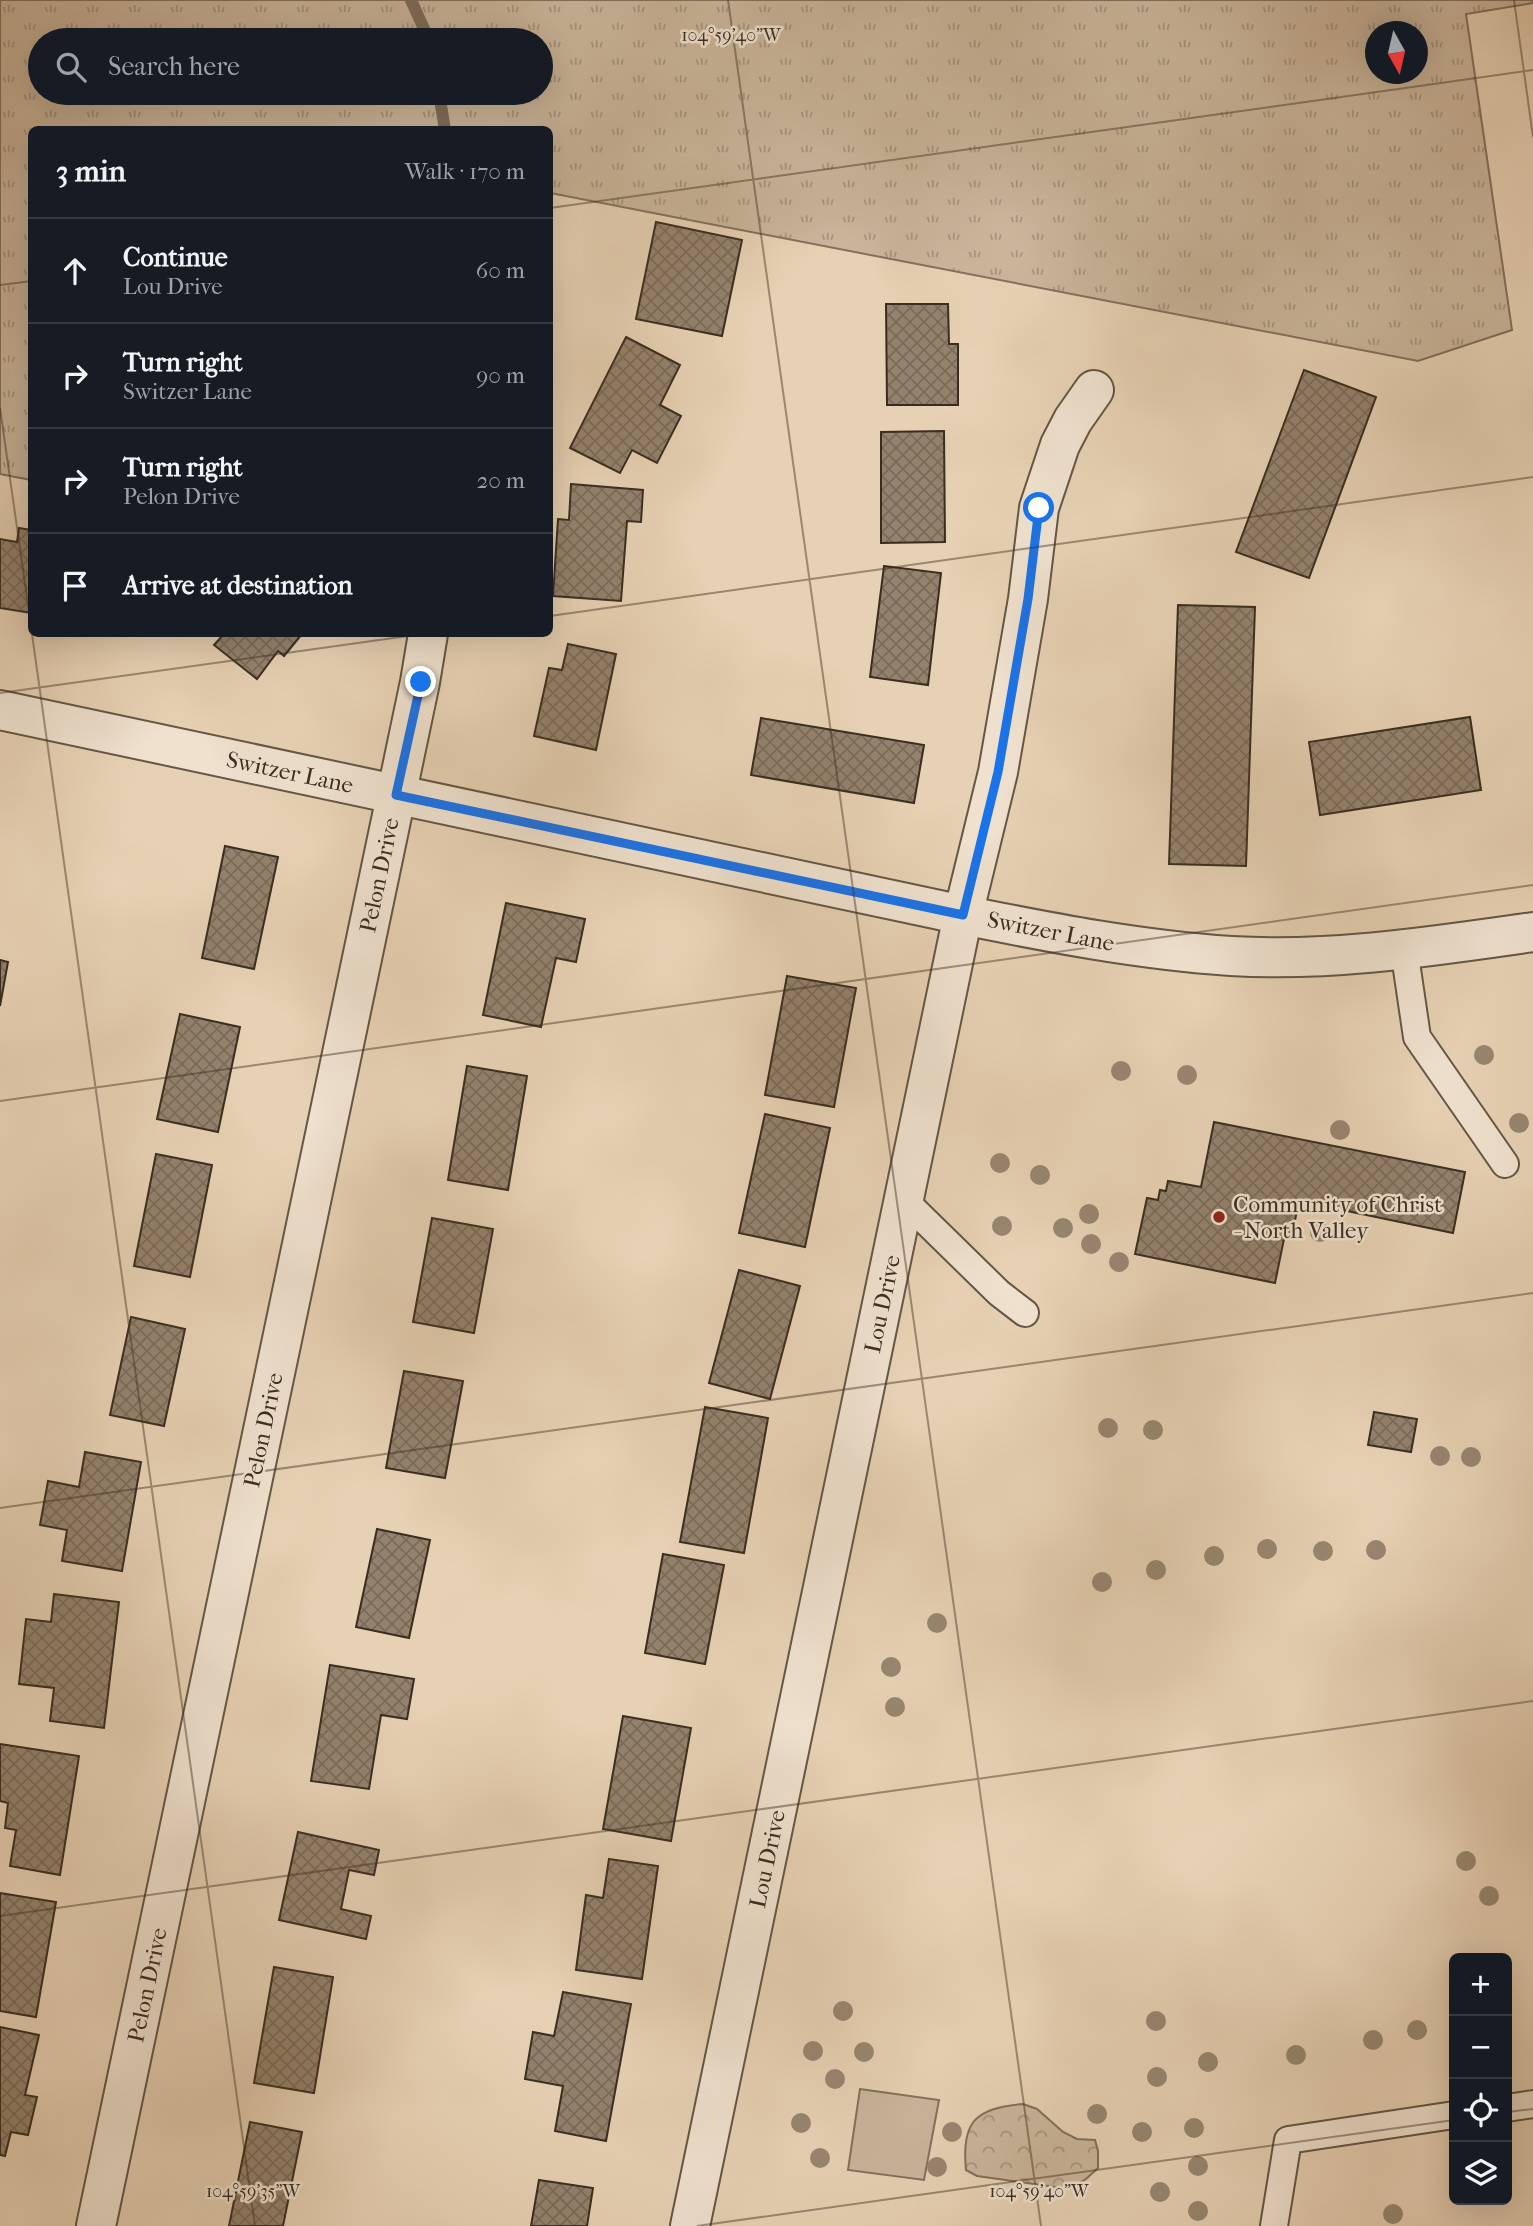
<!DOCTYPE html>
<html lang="en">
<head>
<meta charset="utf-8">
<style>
	body { margin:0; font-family:"IM FELL French Canon",serif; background:#242831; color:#f1f3f6 }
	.controls { position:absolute; right:21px; bottom:21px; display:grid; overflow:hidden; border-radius:10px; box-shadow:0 7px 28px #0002 }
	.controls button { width:63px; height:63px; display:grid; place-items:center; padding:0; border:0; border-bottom:2px solid #363941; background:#171b24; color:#f1f3f6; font:35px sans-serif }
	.compass { position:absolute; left:1365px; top:21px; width:63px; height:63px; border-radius:50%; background:#171b24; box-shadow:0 7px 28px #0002; rotate:172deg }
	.stop { position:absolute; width:21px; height:21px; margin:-16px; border:5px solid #1a73e8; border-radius:50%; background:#fff }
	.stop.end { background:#1a73e8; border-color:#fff; box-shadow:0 2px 7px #0008 }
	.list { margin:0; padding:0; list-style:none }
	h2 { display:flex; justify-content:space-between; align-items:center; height:91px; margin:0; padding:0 28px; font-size:30px }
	h2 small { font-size:23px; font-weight:400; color:#9ea1a6 }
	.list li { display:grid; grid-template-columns:46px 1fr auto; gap:21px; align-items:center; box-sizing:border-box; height:105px; padding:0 28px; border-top:2px solid #363941 }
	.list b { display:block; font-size:26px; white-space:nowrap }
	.list p { margin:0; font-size:23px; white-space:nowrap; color:#9ea1a6 }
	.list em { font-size:23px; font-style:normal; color:#9ea1a6 }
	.icon { flex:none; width:38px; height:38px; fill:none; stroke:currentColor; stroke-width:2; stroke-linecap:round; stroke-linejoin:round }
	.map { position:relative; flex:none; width:1533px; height:2226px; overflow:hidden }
	.search { position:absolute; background:#171b24; box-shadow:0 7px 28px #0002; left:28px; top:28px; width:525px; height:77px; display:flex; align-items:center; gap:18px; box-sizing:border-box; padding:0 24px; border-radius:38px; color:#9ea1a6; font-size:26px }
	.panel { position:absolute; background:#171b24; box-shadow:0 7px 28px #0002; left:28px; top:126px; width:525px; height:511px; border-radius:10px }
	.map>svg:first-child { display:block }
	.grass { fill:url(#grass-tufts); stroke:#82715e; stroke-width:2; fill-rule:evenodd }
	.park { fill:url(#park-crowns); stroke:#82715e; stroke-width:2 }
	.garden { fill:#cab59b; stroke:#82715e; stroke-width:2 }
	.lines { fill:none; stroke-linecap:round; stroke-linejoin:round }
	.stream { stroke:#7e6e5b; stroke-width:12 }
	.building { fill:url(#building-cross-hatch); stroke:#3a2d20; stroke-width:2 }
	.service-casing { stroke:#655645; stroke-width:30 }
	.minor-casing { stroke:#655645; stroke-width:42 }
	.service { stroke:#efe1ce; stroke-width:26 }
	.minor { stroke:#efe1ce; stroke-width:38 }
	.tree { fill:#988670 }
	.route { stroke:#1a73e8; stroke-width:9 }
	.ticks { fill:none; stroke:#3a2d20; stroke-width:2; stroke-opacity:0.45 }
	.poi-dot { fill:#8f2418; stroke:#efe1ce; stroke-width:2.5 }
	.labels { text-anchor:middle; stroke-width:5; stroke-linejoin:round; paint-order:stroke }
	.street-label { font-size:23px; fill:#3a2d20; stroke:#efe1ce }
	.poi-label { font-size:23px; fill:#3a2d20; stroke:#efe1ce; text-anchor:start }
	.ticks-label { font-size:18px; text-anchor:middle; fill:#3a2d20; stroke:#efe1ce; stroke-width:5; stroke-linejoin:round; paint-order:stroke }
</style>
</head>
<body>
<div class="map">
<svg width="1533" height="2226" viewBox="0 0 1533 2226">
	<defs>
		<pattern id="grass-tufts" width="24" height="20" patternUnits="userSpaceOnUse" patternTransform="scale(1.75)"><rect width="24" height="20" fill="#cab59b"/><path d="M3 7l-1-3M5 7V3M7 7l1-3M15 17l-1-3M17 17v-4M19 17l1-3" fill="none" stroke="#a5947e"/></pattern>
		<pattern id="park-crowns" width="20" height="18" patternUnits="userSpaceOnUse" patternTransform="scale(1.75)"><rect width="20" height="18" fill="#cab59b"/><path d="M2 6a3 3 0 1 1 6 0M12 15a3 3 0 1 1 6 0" fill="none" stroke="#a5947e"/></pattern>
		<pattern id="building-cross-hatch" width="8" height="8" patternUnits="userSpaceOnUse" patternTransform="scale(1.75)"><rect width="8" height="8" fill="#94826d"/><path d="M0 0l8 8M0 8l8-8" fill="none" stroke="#7a6b59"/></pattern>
	</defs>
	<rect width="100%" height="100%" fill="#e7d1b4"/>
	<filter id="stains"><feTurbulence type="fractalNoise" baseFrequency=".00286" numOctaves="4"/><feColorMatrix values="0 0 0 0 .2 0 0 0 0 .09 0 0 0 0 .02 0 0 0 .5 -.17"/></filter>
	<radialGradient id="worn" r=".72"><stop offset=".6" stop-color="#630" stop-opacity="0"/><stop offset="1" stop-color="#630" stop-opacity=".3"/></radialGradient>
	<path class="grass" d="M 0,0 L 1533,0 L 1533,3 L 1466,14 L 1512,330 L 1418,361 L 550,193 L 550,130 L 32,130 L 31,480 L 0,474 ZM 1376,32 L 1418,32 L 1418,74 L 1376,74 ZM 40,40 L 541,40 L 541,93 L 40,93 Z"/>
	<path class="park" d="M 1023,2104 L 1037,2109 L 1063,2132 L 1077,2139 L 1095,2140 L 1098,2151 L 1098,2168 L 1086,2179 L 1070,2189 L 977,2176 L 966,2170 C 961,2121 976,2108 1023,2104 Z"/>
	<path class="garden" d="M 860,2089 L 939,2100 L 924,2180 L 848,2170 Z"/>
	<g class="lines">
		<g class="stream">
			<path d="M 411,0 L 429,40"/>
			<path d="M 439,93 L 445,130"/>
		</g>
	</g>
	<g class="building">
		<path d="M 656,222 L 742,240 L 722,336 L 636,319 Z"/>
		<path d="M 886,304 L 948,304 L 949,344 L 958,344 L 958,405 L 887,405 Z"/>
		<path d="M 626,337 L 680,365 L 660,405 L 681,416 L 657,463 L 632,450 L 620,473 L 570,448 Z"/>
		<path d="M 1304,370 L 1376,397 L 1309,578 L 1236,552 Z"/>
		<path d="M 944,431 L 945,542 L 881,543 L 881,432 Z"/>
		<path d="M 571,484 L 643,490 L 641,522 L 627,521 L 621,601 L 553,596 L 558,519 L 569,520 Z"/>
		<path d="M 19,528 L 32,530 L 32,613 L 0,608 L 0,539 L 17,542 Z"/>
		<path d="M 884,566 L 941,573 L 928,685 L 870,677 Z"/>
		<path d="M 1178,605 L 1255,607 L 1246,866 L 1169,864 Z"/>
		<path d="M 224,634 L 302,634 L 284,656 L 278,651 L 257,679 L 214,645 Z"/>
		<path d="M 568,644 L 616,654 L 596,750 L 534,736 L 549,668 L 562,670 Z"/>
		<path d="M 1470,717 L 1481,790 L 1320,815 L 1309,742 Z"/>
		<path d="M 761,718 L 924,745 L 914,803 L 751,775 Z"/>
		<path d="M 225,846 L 278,857 L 254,969 L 202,958 Z"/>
		<path d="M 506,903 L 585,919 L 576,962 L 556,958 L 541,1027 L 483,1015 Z"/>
		<path d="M 0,960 L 8,962 L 0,1006 Z"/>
		<path d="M 787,976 L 856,988 L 834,1107 L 765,1095 Z"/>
		<path d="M 180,1014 L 240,1027 L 218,1132 L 157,1119 Z"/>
		<path d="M 467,1066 L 527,1076 L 508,1190 L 448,1180 Z"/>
		<path d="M 765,1114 L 830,1128 L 805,1247 L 739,1233 Z"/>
		<path d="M 1214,1122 L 1465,1172 L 1453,1233 L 1299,1201 L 1292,1235 L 1285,1234 L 1275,1283 L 1135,1254 L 1147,1198 L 1158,1200 L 1160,1190 L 1166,1191 L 1168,1181 L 1201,1187 Z"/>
		<path d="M 156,1154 L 212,1165 L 190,1277 L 134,1266 Z"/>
		<path d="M 432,1218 L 493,1229 L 474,1333 L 413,1322 Z"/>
		<path d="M 739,1270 L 800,1286 L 770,1399 L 709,1383 Z"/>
		<path d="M 131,1317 L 185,1329 L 164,1426 L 110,1415 Z"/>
		<path d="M 404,1371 L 463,1381 L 445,1478 L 386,1468 Z"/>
		<path d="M 705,1407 L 768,1418 L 744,1553 L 680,1542 Z"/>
		<path d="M 1374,1412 L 1417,1419 L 1411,1452 L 1368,1445 Z"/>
		<path d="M 85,1452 L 141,1462 L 122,1571 L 62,1561 L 67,1530 L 40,1525 L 48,1481 L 79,1487 Z"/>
		<path d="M 377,1529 L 430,1540 L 409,1638 L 356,1627 Z"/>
		<path d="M 663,1554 L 724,1565 L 705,1664 L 645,1653 Z"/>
		<path d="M 54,1594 L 119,1602 L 104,1728 L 50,1721 L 54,1688 L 19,1684 L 26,1619 L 51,1622 Z"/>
		<path d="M 330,1665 L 414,1679 L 407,1719 L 381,1715 L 369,1789 L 311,1781 Z"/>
		<path d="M 623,1716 L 691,1728 L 671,1841 L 603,1829 Z"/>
		<path d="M 0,1744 L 79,1756 L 60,1875 L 10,1866 L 16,1830 L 5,1828 L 8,1803 L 0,1801 Z"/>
		<path d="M 298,1832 L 379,1850 L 374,1875 L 349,1870 L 341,1909 L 371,1916 L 366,1939 L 279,1920 Z"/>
		<path d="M 609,1859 L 658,1866 L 642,1979 L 576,1970 L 586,1895 L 603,1898 Z"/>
		<path d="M 0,1893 L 56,1902 L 36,2017 L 0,2011 Z"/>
		<path d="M 274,1967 L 333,1977 L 314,2093 L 254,2083 Z"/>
		<path d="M 563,1992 L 631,2004 L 606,2141 L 555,2131 L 563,2086 L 525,2079 L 533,2032 L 554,2036 Z"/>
		<path d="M 0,2027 L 39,2035 L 25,2095 L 37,2097 L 28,2135 L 11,2132 L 5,2156 L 0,2155 Z"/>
		<path d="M 250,2122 L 302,2132 L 283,2226 L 229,2226 Z"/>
		<path d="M 539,2180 L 593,2188 L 587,2226 L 531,2226 Z"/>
	</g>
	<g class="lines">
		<g class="service-casing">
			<g id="service">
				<path d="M 1404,949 L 1417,1037 L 1505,1164"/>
				<path d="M 904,1200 L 999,1293 L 1025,1313"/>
				<path d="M 1507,2108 L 1533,2104"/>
				<path d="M 1274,2226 L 1288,2140 L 1454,2115"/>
			</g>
		</g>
		<g class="minor-casing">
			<g id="minor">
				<path d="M 0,710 L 963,915 C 1052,933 1140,950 1231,956 C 1332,962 1434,946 1533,932"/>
				<path d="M 96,2226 L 420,682 L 428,634"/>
				<path d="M 690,2226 L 963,915 L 998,772 L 1028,599 L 1039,508 L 1060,445 L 1073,420 L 1094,390"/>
			</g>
		</g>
		<use href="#service" class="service"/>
		<use href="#minor" class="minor"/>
	</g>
	<g class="tree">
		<circle cx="1484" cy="1055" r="10"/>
		<circle cx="1121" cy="1071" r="10"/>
		<circle cx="1187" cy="1075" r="10"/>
		<circle cx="1519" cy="1123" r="10"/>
		<circle cx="1340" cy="1130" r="10"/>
		<circle cx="1000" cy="1163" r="10"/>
		<circle cx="1040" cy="1175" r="10"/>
		<circle cx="1089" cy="1214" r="10"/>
		<circle cx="1002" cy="1226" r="10"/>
		<circle cx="1063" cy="1228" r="10"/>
		<circle cx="1320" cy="1232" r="10"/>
		<circle cx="1091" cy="1244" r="10"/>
		<circle cx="1119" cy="1262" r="10"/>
		<circle cx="1108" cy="1428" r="10"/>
		<circle cx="1153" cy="1430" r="10"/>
		<circle cx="1440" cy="1456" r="10"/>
		<circle cx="1471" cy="1457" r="10"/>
		<circle cx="1267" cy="1549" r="10"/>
		<circle cx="1376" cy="1550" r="10"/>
		<circle cx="1323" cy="1551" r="10"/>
		<circle cx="1214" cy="1556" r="10"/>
		<circle cx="1156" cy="1570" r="10"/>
		<circle cx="1102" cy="1582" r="10"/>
		<circle cx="937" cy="1623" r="10"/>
		<circle cx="891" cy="1667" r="10"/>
		<circle cx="895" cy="1707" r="10"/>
		<circle cx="1466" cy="1861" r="10"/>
		<circle cx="1489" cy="1896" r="10"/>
		<circle cx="843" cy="2011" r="10"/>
		<circle cx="1156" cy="2021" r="10"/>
		<circle cx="1417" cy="2030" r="10"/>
		<circle cx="1373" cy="2040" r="10"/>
		<circle cx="813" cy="2051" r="10"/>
		<circle cx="864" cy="2052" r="10"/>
		<circle cx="1296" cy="2055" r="10"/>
		<circle cx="1208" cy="2062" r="10"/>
		<circle cx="1157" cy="2077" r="10"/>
		<circle cx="835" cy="2079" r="10"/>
		<circle cx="1097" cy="2114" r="10"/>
		<circle cx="801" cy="2123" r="10"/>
		<circle cx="1194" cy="2128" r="10"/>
		<circle cx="952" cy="2132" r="10"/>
		<circle cx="1142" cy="2132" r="10"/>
		<circle cx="820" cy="2158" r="10"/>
		<circle cx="1198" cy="2166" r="10"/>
		<circle cx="937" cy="2167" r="10"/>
		<circle cx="1160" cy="2192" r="10"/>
		<circle cx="1198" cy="2211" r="10"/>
		<circle cx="1393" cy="2214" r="10"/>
	</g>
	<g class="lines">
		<path class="route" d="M 421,682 L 396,795 L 963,915 L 998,772 L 1028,599 L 1039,508"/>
	</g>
	<path class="ticks" d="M 728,0 L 1041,2226M 1514,0 L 1533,137M 550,208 L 1533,70M 0,285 L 32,281M 0,408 L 32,633M 550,616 L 1533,477M 32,634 L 255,2226M 0,693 L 422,634M 0,1101 L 1533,885M 0,1508 L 1533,1293M 0,1916 L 1533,1701M 1507,2112 L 1533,2109M 697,2226 L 1454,2120"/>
	<circle class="poi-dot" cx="1219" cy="1217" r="7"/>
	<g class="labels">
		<g class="street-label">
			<text transform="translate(290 772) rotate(12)" y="8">Switzer Lane</text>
			<text transform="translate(379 875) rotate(-78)" y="8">Pelon Drive</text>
			<text transform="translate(1051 931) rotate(11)" y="8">Switzer Lane</text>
			<text transform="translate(882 1304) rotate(-78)" y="8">Lou Drive</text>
			<text transform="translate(263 1430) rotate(-78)" y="8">Pelon Drive</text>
			<text transform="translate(767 1859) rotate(-78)" y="8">Lou Drive</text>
			<text transform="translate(147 1985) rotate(-78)" y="8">Pelon Drive</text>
		</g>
		<g class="poi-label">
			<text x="1233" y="1212">Community of Christ<tspan x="1233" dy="26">- North Valley</tspan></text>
		</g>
	</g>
	<g class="ticks-label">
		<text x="731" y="41">104°59'40"W</text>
		<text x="253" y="2197">104°59'35"W</text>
		<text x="1039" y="2197">104°59'40"W</text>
	</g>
	<rect width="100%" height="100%" filter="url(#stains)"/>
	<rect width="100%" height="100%" fill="url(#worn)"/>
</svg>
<div class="controls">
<button>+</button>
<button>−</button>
<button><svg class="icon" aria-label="locate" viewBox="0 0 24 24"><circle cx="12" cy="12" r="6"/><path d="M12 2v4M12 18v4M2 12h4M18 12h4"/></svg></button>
<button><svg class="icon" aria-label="layers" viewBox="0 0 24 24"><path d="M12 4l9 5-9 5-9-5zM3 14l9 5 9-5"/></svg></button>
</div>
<svg class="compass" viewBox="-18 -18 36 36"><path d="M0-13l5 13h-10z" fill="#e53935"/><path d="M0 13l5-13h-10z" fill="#9ea1a6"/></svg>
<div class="stop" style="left:1039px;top:508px"></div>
<div class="stop end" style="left:421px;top:682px"></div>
<div class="search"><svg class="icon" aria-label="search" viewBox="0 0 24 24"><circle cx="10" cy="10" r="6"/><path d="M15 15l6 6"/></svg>Search here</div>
<section class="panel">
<h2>3 min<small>Walk · 170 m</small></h2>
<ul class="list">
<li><svg class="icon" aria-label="ahead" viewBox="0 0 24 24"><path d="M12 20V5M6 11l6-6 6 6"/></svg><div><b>Continue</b><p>Lou Drive</p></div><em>60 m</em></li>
<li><svg class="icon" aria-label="right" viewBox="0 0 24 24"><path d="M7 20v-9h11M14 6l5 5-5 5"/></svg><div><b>Turn right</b><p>Switzer Lane</p></div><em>90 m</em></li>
<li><svg class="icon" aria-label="right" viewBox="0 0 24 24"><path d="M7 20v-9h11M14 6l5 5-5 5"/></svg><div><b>Turn right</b><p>Pelon Drive</p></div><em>20 m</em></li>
<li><svg class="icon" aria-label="arrive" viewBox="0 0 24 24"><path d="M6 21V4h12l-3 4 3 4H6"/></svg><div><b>Arrive at destination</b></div></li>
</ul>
</section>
</div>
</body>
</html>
